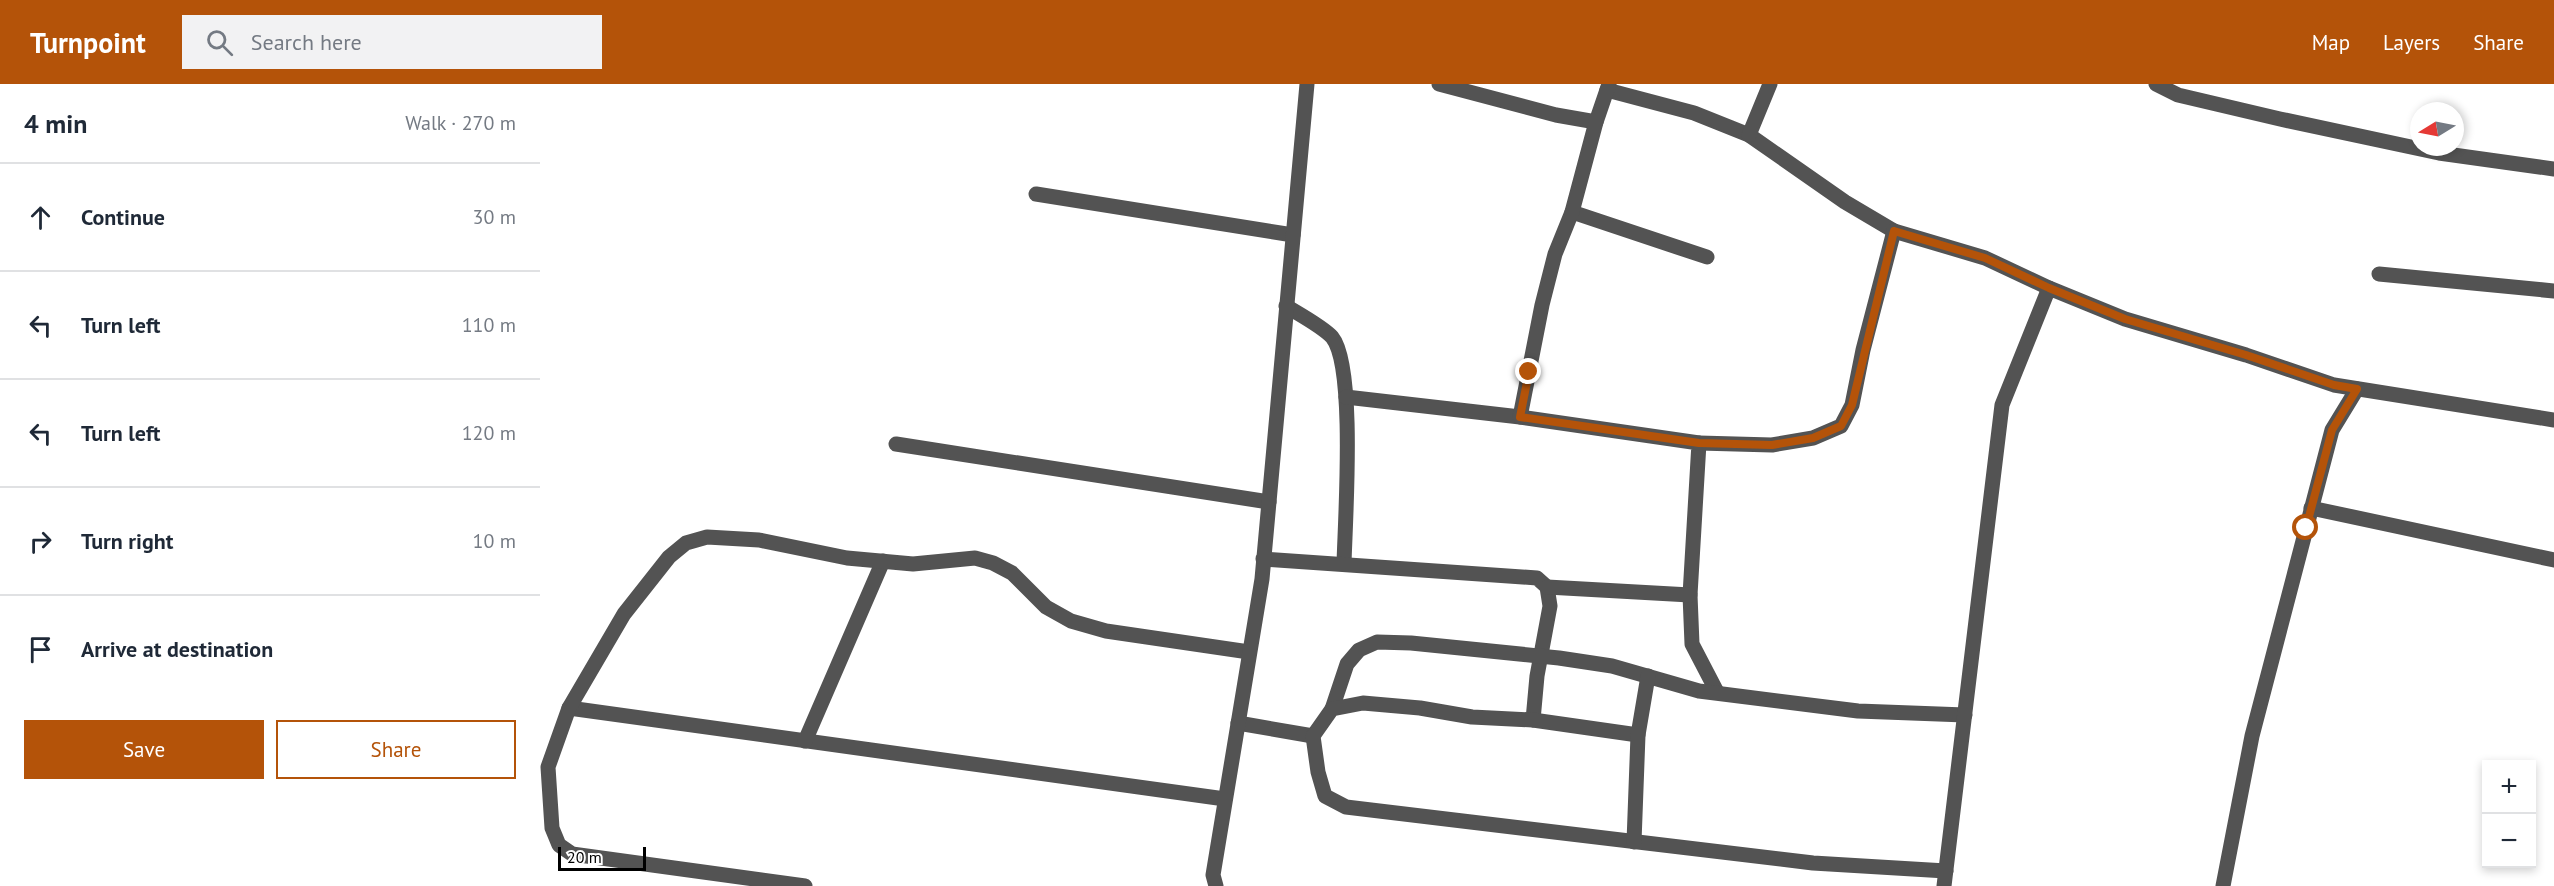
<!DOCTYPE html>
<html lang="en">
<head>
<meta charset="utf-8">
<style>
	body { margin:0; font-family:"PT Sans",sans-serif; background:#f2f2f3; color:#1f2937 }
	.controls { position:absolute; right:18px; bottom:18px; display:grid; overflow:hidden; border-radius:0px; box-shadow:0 3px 9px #0003 }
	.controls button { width:54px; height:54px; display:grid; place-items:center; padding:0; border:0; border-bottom:2px solid #e0e1e3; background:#fff; color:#1f2937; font:30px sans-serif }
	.compass { position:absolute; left:1870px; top:18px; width:54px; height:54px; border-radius:50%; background:#fff; box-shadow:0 3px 9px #0003; rotate:260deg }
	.scale { position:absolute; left:18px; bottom:15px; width:88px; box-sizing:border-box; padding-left:6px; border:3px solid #000; border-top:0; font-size:16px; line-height:21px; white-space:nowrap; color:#000; -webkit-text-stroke:4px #fff; paint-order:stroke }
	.stop { position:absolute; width:18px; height:18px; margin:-14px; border:4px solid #b45309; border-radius:50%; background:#fff }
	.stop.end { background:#b45309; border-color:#fff; box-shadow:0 2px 6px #0008 }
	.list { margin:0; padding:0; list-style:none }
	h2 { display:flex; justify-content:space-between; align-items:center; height:78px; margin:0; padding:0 24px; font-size:26px }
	h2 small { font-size:20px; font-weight:400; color:#747a83 }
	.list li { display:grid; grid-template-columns:39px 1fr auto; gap:18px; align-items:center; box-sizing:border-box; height:108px; padding:0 24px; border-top:2px solid #e0e1e3 }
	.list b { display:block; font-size:22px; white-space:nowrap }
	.list em { font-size:20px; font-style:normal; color:#747a83 }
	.actions { display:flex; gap:12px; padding:18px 24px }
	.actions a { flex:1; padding:14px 0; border:2px solid #b45309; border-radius:0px; text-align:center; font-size:21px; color:#b45309 }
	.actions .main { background:#b45309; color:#fff }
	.icon { flex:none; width:33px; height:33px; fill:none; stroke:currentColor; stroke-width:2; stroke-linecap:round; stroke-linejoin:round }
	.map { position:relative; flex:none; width:2014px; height:802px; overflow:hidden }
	header { display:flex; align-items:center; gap:36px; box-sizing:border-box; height:84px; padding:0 30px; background:#b45309; color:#fff }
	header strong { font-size:28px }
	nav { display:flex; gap:33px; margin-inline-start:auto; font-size:21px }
	.search { width:420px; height:54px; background:#f2f2f3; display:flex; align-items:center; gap:15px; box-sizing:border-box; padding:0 21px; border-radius:0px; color:#747a83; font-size:22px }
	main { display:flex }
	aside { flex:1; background:#fff }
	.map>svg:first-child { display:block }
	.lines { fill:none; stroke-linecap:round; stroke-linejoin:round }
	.minor { stroke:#535353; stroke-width:15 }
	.route { stroke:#b45309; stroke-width:8 }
</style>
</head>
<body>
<header>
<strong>Turnpoint</strong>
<div class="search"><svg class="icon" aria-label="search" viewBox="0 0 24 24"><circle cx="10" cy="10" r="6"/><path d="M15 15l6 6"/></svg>Search here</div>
<nav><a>Map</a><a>Layers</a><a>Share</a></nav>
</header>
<main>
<aside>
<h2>4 min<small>Walk · 270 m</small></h2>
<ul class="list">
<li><svg class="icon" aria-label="ahead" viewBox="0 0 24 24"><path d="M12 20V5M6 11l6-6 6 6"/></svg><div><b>Continue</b></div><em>30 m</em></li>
<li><svg class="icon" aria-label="left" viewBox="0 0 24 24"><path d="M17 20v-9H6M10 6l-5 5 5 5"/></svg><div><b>Turn left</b></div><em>110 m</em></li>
<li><svg class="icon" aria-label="left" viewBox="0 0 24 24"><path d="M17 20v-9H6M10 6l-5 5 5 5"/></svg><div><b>Turn left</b></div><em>120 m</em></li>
<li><svg class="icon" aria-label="right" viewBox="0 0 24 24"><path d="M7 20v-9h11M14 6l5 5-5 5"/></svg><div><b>Turn right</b></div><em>10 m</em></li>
<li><svg class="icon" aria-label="arrive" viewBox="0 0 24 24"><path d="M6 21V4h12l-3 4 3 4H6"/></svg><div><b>Arrive at destination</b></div></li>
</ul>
<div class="actions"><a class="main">Save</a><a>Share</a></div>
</aside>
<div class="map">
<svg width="2014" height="802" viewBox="0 0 2014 802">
	<rect width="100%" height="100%" fill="#fff"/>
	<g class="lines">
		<g class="minor">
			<path d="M 899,0 L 1016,31 L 1056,38"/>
			<path d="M 1616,0 L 1638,11 L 1740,35 L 1899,69 L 2014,85"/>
			<path d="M 1067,6 L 1154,29 L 1209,51 L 1305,118 L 1354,147"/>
			<path d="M 1209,51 L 1230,0"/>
			<path d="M 496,110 L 753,151"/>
			<path d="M 1032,128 L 1167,173"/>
			<path d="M 1839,190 L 2014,207"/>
			<path d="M 746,222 C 759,230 783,243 792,253 C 816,282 805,437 804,480"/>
			<path d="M 806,313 L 980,333 L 1159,359 L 1150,511 L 1152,560 L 1177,608"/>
			<path d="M 980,333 L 1002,221 L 1015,170 L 1032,128 L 1056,38 L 1069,0"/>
			<path d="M 1159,359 L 1232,361 L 1273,354 L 1301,342 L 1312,321 L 1323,266 L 1354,147 L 1445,174 L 1509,204"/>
			<path d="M 356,360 L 729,418"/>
			<path d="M 1771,424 L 2014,476"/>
			<path d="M 723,475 L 997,494 L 1007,503 L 1010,522 L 997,592 L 993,636"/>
			<path d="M 1007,503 L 1150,511"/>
			<path d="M 29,624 L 685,715"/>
			<path d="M 792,625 L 807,580 L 819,566 L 837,558 L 871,559 L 1019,574 L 1072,582 L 1159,607 L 1318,627 L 1425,631"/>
			<path d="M 698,639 L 773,652"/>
			<path d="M 1098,651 L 993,636 L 932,633 L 880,624 L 823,619 L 792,625 L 773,652 L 778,688 L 785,712 L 806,723 L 1273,779 L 1406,787"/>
			<path d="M 265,657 L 343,477"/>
			<path d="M 1094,758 L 1098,651 L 1108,592"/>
			<path d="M 265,802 L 32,770 L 19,761 L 12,744 L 8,683 L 29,624 L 84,530 L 129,473 L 146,459 L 167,453 L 219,456 L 307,474 L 373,480 L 435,474 L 453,479 L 472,489 L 506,523 L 531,537 L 566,547 L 709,568"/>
			<path d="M 676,802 L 673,791 L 722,495 L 767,0"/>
			<path d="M 1404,802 L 1462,321 L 1509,204 L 1585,235 L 1706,271 L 1794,301 L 2014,336"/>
			<path d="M 1683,802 L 1712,652 L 1792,346 L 1817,305"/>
		</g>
	</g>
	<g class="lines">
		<path class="route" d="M 989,288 L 980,333 L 1159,359 L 1232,361 L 1273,354 L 1301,342 L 1312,321 L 1354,147 L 1445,174 L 1509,204 L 1585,235 L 1706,271 L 1794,301 L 1817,305 L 1792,346 L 1766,444"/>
	</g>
</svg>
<div class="controls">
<button>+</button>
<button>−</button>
</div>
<svg class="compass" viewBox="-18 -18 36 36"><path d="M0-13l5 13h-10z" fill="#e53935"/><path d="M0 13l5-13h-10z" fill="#747a83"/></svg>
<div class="scale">20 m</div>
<div class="stop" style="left:1766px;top:444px"></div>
<div class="stop end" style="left:989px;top:288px"></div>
</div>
</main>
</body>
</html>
